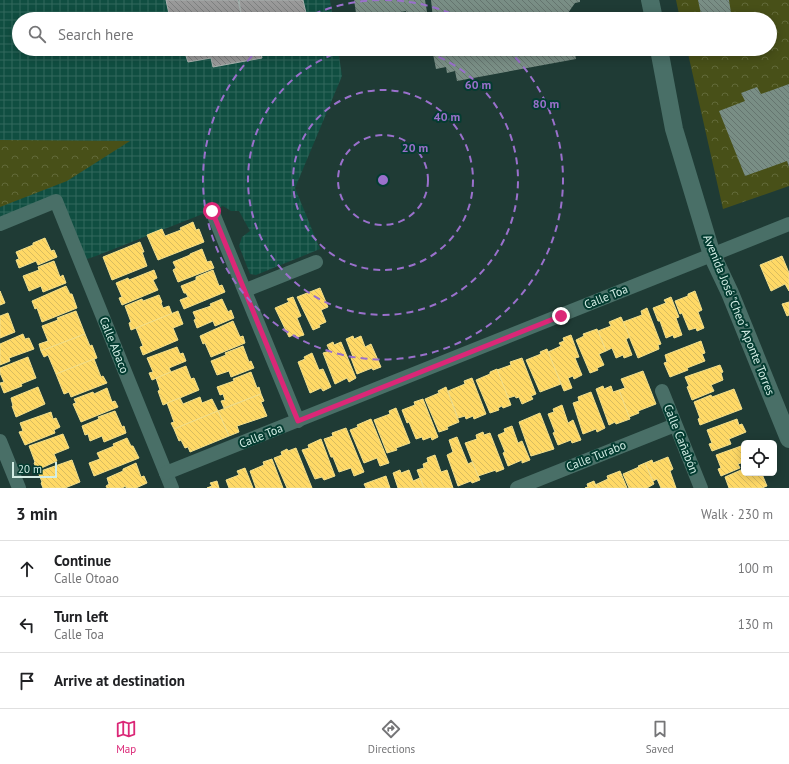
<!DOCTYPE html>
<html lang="en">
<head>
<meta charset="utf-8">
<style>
	body { margin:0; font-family:"PT Sans",sans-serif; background:#f2f2f2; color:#202124 }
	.controls { position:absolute; right:12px; bottom:12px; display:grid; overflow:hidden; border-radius:6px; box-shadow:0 2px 10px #0003 }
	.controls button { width:36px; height:36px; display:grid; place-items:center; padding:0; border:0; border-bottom:1px solid #e0e0e0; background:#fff; color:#202124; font:20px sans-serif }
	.scale { position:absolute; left:12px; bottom:10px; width:45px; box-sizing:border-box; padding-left:4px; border:2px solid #d3ede5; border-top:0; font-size:11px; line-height:14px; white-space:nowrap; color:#d3ede5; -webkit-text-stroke:3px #043c31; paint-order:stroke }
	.stop { position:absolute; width:12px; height:12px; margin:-9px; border:3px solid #db2777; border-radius:50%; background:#fff }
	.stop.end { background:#db2777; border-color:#fff; box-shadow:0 1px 4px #0008 }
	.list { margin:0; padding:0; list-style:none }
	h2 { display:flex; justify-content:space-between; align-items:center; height:52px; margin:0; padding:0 16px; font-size:17px }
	h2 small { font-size:13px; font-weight:400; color:#757577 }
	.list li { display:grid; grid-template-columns:26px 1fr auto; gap:12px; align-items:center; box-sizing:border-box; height:56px; padding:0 16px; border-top:1px solid #e0e0e0 }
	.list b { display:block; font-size:15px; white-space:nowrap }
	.list p { margin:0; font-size:13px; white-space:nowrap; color:#757577 }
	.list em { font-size:13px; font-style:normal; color:#757577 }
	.icon { flex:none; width:22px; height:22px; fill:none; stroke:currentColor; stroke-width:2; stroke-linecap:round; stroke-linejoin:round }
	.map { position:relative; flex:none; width:789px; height:488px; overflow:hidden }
	.search { position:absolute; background:#fff; box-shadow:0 2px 10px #0003; left:12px; right:12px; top:12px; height:44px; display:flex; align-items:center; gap:10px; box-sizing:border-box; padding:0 14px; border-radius:22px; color:#757577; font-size:15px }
	.sheet { height:220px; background:#fff }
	nav { display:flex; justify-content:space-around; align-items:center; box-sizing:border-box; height:56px; border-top:1px solid #e0e0e0; background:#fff; font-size:11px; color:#757577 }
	nav a { display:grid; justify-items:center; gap:2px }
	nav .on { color:#db2777 }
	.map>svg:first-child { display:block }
	.industrial { fill:url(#industrial-grid) }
	.forest { fill:url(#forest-crowns) }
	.homes { fill:url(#homes-back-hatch); stroke:#f2df8c }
	.industry { fill:url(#industry-back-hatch); stroke:#aab2b0 }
	.building { fill:url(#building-back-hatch) }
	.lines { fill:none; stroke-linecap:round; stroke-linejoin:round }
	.minor { stroke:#496f67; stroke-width:14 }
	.tertiary { stroke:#496f67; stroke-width:18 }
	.route { stroke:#db2777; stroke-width:5 }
	.ring { fill:none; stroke:#9a70cc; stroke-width:2; stroke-dasharray:7 5 }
	.labels { text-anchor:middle; stroke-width:4; stroke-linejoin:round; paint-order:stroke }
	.street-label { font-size:12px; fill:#d3ede5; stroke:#043c31 }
	.centre { fill:#9a70cc; stroke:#043c31; stroke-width:2 }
	.ring-label { font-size:12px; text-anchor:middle; font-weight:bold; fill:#9a70cc; stroke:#043c31; stroke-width:4; stroke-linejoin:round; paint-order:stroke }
</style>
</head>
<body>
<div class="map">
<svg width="789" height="488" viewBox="0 0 789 488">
	<defs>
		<pattern id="industrial-grid" width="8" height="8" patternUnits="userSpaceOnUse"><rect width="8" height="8" fill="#104e41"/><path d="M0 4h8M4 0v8" fill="none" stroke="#32685c"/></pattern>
		<pattern id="forest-crowns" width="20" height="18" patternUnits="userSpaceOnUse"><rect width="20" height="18" fill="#485018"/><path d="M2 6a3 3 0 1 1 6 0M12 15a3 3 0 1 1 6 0" fill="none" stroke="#626a39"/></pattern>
		<pattern id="homes-back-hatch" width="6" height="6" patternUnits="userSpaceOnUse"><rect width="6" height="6" fill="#ffd966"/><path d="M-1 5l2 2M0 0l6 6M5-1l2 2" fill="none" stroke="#d9bc5f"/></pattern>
		<pattern id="industry-back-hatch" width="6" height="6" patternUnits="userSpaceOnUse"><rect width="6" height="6" fill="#999"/><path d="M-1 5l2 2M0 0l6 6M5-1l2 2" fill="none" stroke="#7e8080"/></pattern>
		<pattern id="building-back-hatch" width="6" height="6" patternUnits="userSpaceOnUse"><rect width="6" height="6" fill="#798e85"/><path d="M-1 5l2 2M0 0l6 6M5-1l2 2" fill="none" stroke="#65756f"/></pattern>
	</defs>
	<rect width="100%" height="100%" fill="#1f3b35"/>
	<path class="industrial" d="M 0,0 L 330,0 L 333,19 L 19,19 L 19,49 L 338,49 L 342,76 L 295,188 L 320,249 L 256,275 L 250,274 L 239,246 L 242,237 L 250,231 L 239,211 L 231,211 L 223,206 L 96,256 L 81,261 L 57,203 L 0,226 Z"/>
	<g class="forest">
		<path d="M 676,0 L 789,0 L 789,186 L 723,209 L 687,49 L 770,49 L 770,19 L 680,19 Z"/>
		<path d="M 0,140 L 130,141 L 67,181 L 0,207 Z"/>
	</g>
	<g class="homes">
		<path d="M 193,222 L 196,230 L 199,229 L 204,242 L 158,260 L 147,235 L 162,229 L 165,236 L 181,230 L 180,228 Z"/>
		<path d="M 45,238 L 51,251 L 54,250 L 57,257 L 38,265 L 36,261 L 19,268 L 16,260 L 19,259 L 16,252 L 33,245 L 33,243 Z"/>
		<path d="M 140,242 L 144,252 L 142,252 L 147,266 L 112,280 L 103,257 Z"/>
		<path d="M 202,249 L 207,262 L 211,261 L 214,268 L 178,282 L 173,270 L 176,268 L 173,262 L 190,255 L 190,254 Z"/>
		<path d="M 782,256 L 789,273 L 789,291 L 785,284 L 771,291 L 760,265 Z"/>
		<path d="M 54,261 L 60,277 L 63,275 L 66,283 L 43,292 L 41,286 L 29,291 L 23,276 L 39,270 L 38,267 Z"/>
		<path d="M 154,270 L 157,278 L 153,280 L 158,290 L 122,305 L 119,298 L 122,297 L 116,283 L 128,278 L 129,280 Z"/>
		<path d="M 213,270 L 219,286 L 222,285 L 225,292 L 184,309 L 180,300 L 188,297 L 186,293 L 184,293 L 181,286 L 196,280 L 196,277 Z"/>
		<path d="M 66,286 L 70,294 L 72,294 L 77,308 L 42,322 L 37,308 L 35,309 L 32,301 Z"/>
		<path d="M 320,288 L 328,307 L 321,310 L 326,322 L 319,325 L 320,327 L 313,330 L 297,297 Z"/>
		<path d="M 0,291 L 5,303 L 0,305 Z"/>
		<path d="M 695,291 L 702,310 L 698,312 L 704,328 L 697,331 L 696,328 L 689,330 L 682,313 L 680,314 L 675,301 L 688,296 L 688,294 Z"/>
		<path d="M 159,295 L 162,302 L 161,303 L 163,308 L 169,306 L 172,314 L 131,330 L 129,323 L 131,322 L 125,306 L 142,299 L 143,301 Z"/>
		<path d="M 293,297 L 301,316 L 297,318 L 304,335 L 297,337 L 295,334 L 289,337 L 275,308 L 289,302 L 287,299 Z"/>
		<path d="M 671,297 L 679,317 L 676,318 L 682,335 L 674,338 L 673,335 L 666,338 L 660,321 L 658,321 L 653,308 L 666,303 L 664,300 Z"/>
		<path d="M 222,299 L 228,312 L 231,310 L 234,318 L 215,326 L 213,321 L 197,328 L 194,320 L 196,319 L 193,312 L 211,306 L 210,304 Z"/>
		<path d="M 789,302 L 789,315 L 787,316 L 782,304 Z"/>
		<path d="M 647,308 L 661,344 L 658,345 L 659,349 L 638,358 L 623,322 L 642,315 L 641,311 Z"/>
		<path d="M 76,311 L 85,334 L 41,351 L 39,344 L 48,341 L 42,326 L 58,320 L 57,318 Z"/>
		<path d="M 178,311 L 183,324 L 173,328 L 178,340 L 143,355 L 140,347 L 143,346 L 136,328 Z"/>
		<path d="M 8,313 L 15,332 L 0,338 L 0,316 Z"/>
		<path d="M 621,317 L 630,337 L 626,339 L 632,355 L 624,358 L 623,355 L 616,358 L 612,348 L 606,351 L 598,331 L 611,326 L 609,322 Z"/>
		<path d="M 233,321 L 240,337 L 243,336 L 245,343 L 211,357 L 205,343 L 203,344 L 200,336 Z"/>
		<path d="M 597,329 L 606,351 L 599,354 L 604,365 L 597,368 L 598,370 L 590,373 L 576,340 L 584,336 L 583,334 Z"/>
		<path d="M 23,334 L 25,339 L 29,338 L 34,349 L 9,358 L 10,361 L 0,365 L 0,344 Z"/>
		<path d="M 85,334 L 90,346 L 92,345 L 97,358 L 56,374 L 48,355 L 44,357 L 41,351 Z"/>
		<path d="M 571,335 L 579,357 L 575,358 L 582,375 L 574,379 L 573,376 L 568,378 L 572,388 L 564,391 L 548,352 L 561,346 L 559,343 L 564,341 L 563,338 Z"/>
		<path d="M 353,336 L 354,339 L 361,336 L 365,347 L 371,344 L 381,367 L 373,370 L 372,368 L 357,374 L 351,358 L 353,357 L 346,339 Z"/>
		<path d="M 701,341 L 705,353 L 702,354 L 705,361 L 687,368 L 688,370 L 670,377 L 664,363 L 667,362 L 665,355 Z"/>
		<path d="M 333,342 L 334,345 L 341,342 L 356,378 L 349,382 L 347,378 L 335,384 L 323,353 L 330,351 L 327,345 Z"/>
		<path d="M 243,346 L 249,362 L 251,361 L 254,368 L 231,377 L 229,371 L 217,375 L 211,361 L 226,355 L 225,353 Z"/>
		<path d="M 177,347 L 180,354 L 183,353 L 186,361 L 169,368 L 171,372 L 152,380 L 149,373 L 153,372 L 147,358 Z"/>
		<path d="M 547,349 L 561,384 L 540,392 L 526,360 L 541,354 L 540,352 Z"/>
		<path d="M 312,353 L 319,370 L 323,369 L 331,387 L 323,391 L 321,388 L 310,393 L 298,362 L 305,359 L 304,357 Z"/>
		<path d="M 28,357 L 36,378 L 21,384 L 22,386 L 4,393 L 0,383 L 4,382 L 0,373 L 0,368 Z"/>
		<path d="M 522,358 L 536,394 L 531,396 L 533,399 L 522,404 L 519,397 L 516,398 L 515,396 L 508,398 L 497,370 L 511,365 L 510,362 Z"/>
		<path d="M 94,359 L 101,377 L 103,376 L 107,383 L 71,397 L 69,392 L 64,394 L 56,374 Z"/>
		<path d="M 720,365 L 723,372 L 721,373 L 723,380 L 711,385 L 714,391 L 692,400 L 687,387 L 689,386 L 685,377 Z"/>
		<path d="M 186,366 L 191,379 L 194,378 L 199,390 L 163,405 L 158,391 L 160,390 L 156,378 Z"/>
		<path d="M 497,369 L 511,405 L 503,408 L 502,406 L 498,408 L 499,410 L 490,413 L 476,380 L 490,374 L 490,372 Z"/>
		<path d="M 643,371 L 656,404 L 638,411 L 639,413 L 629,417 L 619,390 L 625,388 L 621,379 Z"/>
		<path d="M 251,372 L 257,388 L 259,387 L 261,394 L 224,408 L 221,401 L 225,400 L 223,394 L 220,395 L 217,387 L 234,381 L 233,379 Z"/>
		<path d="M 472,378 L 486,414 L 474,419 L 473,416 L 466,419 L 465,416 L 458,418 L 448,391 L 465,384 L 464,381 Z"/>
		<path d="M 603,386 L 604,389 L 611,386 L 613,392 L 619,390 L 630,419 L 616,424 L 615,422 L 609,425 L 596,389 Z"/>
		<path d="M 38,387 L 45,404 L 16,417 L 12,406 L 13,406 L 11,398 Z"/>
		<path d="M 446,387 L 459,422 L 447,427 L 448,429 L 439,432 L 425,399 L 439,393 L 438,391 Z"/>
		<path d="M 107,388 L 112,402 L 115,401 L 118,407 L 81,422 L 73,404 L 76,403 L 74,399 L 93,392 L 94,394 Z"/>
		<path d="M 734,389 L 742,409 L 700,425 L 698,419 L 700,418 L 694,402 L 711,395 L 712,397 Z"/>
		<path d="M 591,392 L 605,428 L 597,432 L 596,429 L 583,434 L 573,403 L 579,401 L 578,397 Z"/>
		<path d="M 261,394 L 264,401 L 261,402 L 267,416 L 237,426 L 239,432 L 229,436 L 218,411 Z"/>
		<path d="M 200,397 L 202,403 L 212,399 L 218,411 L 174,429 L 171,423 L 174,422 L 167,403 L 180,398 L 183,404 Z"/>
		<path d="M 423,399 L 438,437 L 432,440 L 431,437 L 423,440 L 422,437 L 416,439 L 409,422 L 407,423 L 402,410 L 415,405 L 414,402 Z"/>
		<path d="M 562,405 L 568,423 L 573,420 L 581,440 L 572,443 L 571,440 L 558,445 L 553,433 L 555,432 L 548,414 L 554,412 L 553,409 Z"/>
		<path d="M 396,408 L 410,443 L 396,448 L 397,450 L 387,453 L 374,420 L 390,414 L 389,411 Z"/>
		<path d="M 115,411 L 122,427 L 124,426 L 126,433 L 104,442 L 102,436 L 90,441 L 88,434 L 85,435 L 82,426 L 99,419 L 98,417 Z"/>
		<path d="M 218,411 L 229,436 L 190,452 L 188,447 L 185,448 L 181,440 L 179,441 L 174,429 Z"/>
		<path d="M 51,412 L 53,419 L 56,418 L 60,427 L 54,430 L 55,433 L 25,445 L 19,432 L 23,431 L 20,423 Z"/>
		<path d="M 540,413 L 554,449 L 531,456 L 519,422 Z"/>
		<path d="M 371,419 L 389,463 L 380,466 L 377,458 L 364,463 L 350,430 L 358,427 L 357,425 Z"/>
		<path d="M 737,419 L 739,425 L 742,424 L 746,432 L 729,439 L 731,444 L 712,451 L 709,444 L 712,443 L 707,430 Z"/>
		<path d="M 512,426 L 518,443 L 522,441 L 530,460 L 522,463 L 522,460 L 508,466 L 503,453 L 505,452 L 498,435 L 505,432 L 504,429 Z"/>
		<path d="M 346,428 L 364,472 L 354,476 L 351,468 L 339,472 L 333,457 L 331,457 L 324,439 L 333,436 L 332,433 Z"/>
		<path d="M 483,432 L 484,435 L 490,433 L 504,469 L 496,472 L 496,470 L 478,476 L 465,443 L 477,439 L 476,435 Z"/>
		<path d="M 63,434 L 69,448 L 54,454 L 57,461 L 37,470 L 34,463 L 35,462 L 29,446 Z"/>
		<path d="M 457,437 L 468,464 L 472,462 L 480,480 L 472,483 L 471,481 L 458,486 L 447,455 L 453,452 L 449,440 Z"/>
		<path d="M 127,438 L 131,446 L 133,446 L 139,458 L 94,476 L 89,463 L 100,459 L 97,453 L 114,446 L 113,444 Z"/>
		<path d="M 321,439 L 335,476 L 324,480 L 322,477 L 315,479 L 302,450 L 309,448 L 308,445 Z"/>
		<path d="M 744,445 L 744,462 L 738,464 L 740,468 L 721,476 L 718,469 L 721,468 L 716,455 Z"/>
		<path d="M 296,448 L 312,488 L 287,488 L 274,458 L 282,455 L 281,452 L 287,449 L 288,451 Z"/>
		<path d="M 435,455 L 441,472 L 447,470 L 453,488 L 424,488 L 417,470 L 424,468 L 423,464 L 428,462 L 427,458 Z"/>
		<path d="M 668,457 L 673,469 L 670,471 L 676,488 L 661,488 L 657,479 L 653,481 L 645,463 L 652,460 L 653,463 Z"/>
		<path d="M 272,459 L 283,488 L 256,488 L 250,471 L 264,465 L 263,462 Z"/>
		<path d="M 72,460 L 80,482 L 65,488 L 43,488 L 41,483 L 42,482 L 38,472 Z"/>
		<path d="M 136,463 L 141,477 L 144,476 L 147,483 L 136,488 L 126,488 L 126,486 L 122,488 L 107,488 L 106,486 L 109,484 L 107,478 L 123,471 L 123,469 Z"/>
		<path d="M 645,463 L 654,484 L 647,488 L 629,488 L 623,474 L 639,467 L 638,466 Z"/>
		<path d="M 245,468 L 253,488 L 229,488 L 226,480 L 239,475 L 237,471 Z"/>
		<path d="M 400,470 L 401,473 L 409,470 L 413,481 L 420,478 L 424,488 L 398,488 L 393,473 Z"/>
		<path d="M 741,470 L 744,473 L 763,473 L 762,474 L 767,486 L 762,488 L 729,488 L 725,477 Z"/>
		<path d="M 620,471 L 627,488 L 597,488 L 595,485 L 608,479 L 607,476 Z"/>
		<path d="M 386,476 L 390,488 L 366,488 L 364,484 Z"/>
		<path d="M 217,481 L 219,488 L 207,488 L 212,486 L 210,483 Z"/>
		<path d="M 594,481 L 597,488 L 585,488 L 588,487 L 587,484 Z"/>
	</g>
	<g class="industry">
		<path d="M 166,0 L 238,0 L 242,19 L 179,19 L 177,12 L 169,14 Z"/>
		<path d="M 239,0 L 303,0 L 306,13 L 274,19 L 242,19 Z"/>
		<path d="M 184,49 L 206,49 L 185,53 Z"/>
		<path d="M 206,49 L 260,49 L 262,58 L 213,67 L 211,58 L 188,62 L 185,53 Z"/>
	</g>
	<g class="building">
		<path d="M 354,0 L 425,0 L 428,18 L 407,19 L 406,11 L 379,16 L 380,19 L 357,19 Z"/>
		<path d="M 431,0 L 580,0 L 580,2 L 575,3 L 568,13 L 569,19 L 433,19 Z"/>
		<path d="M 698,0 L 729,0 L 731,13 L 702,19 Z"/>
		<path d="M 432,49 L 574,49 L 576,59 L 457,81 L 455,71 L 447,73 L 446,67 L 436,69 Z"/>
		<path d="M 789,84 L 789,167 L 787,161 L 745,176 L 719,111 L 745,101 L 741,93 L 757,87 L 761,94 Z"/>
	</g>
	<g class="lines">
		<g class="minor">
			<path d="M 212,211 L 298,421"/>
			<path d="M 0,224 L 56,201 L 172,488"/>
			<path d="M 246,290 L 316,262"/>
			<path d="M 662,391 L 701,488"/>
			<path d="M 0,441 L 19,488"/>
			<path d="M 166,473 L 789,224"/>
			<path d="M 517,488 L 675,425"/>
		</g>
		<g class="tertiary">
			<path d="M 650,0 L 654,19"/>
			<path d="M 659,49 L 674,129 L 712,255 L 730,293 L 789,439"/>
		</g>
	</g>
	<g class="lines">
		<path class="route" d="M 212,211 L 298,421 L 561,316"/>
	</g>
	<g class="ring">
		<circle cx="383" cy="180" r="45"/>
		<circle cx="383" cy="180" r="90"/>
		<path d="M416 49A135 135 0 1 1 350 49"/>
		<path d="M303 19A180 180 0 0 1 381 0M385 0A180 180 0 0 1 463 19M507 49A180 180 0 1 1 259 49"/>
	</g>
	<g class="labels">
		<g class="street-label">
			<text transform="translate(606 297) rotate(-22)" y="4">Calle Toa</text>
			<text transform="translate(739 315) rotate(68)" y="4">Avenida José "Cheo" Aponte Torres</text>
			<text transform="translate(114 345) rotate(68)" y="4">Calle Abaco</text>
			<text transform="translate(261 436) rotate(-22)" y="4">Calle Toa</text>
			<text transform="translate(681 439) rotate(68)" y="4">Calle Cañabón</text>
			<text transform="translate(596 456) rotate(-22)" y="4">Calle Turabo</text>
		</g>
	</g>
	<circle cx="383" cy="180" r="6" class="centre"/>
	<g class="ring-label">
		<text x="478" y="89">60 m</text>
		<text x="546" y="108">80 m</text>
		<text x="447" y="121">40 m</text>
		<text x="415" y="152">20 m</text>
	</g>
</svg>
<div class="controls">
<button><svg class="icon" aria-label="locate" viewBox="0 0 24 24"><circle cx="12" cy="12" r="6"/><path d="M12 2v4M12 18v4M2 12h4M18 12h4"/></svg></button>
</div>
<div class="scale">20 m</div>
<div class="stop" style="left:212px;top:211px"></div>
<div class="stop end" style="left:561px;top:316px"></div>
<div class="search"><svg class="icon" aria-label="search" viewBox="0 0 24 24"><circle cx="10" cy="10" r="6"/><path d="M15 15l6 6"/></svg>Search here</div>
</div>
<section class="sheet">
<h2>3 min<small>Walk · 230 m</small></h2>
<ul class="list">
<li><svg class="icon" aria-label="ahead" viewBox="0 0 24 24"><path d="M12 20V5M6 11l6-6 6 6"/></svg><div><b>Continue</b><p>Calle Otoao</p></div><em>100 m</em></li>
<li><svg class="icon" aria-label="left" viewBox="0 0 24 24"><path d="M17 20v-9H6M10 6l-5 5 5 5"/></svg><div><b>Turn left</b><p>Calle Toa</p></div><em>130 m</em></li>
<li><svg class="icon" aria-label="arrive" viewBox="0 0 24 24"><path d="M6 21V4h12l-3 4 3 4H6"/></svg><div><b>Arrive at destination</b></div></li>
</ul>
</section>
<nav>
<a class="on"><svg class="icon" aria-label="map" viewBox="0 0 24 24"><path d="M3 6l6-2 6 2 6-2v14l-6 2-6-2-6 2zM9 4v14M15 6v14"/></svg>Map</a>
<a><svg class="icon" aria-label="directions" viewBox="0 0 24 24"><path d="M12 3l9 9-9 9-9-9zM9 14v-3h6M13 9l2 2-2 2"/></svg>Directions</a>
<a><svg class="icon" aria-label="saved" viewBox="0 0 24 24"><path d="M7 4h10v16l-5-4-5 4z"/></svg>Saved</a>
</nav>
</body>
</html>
